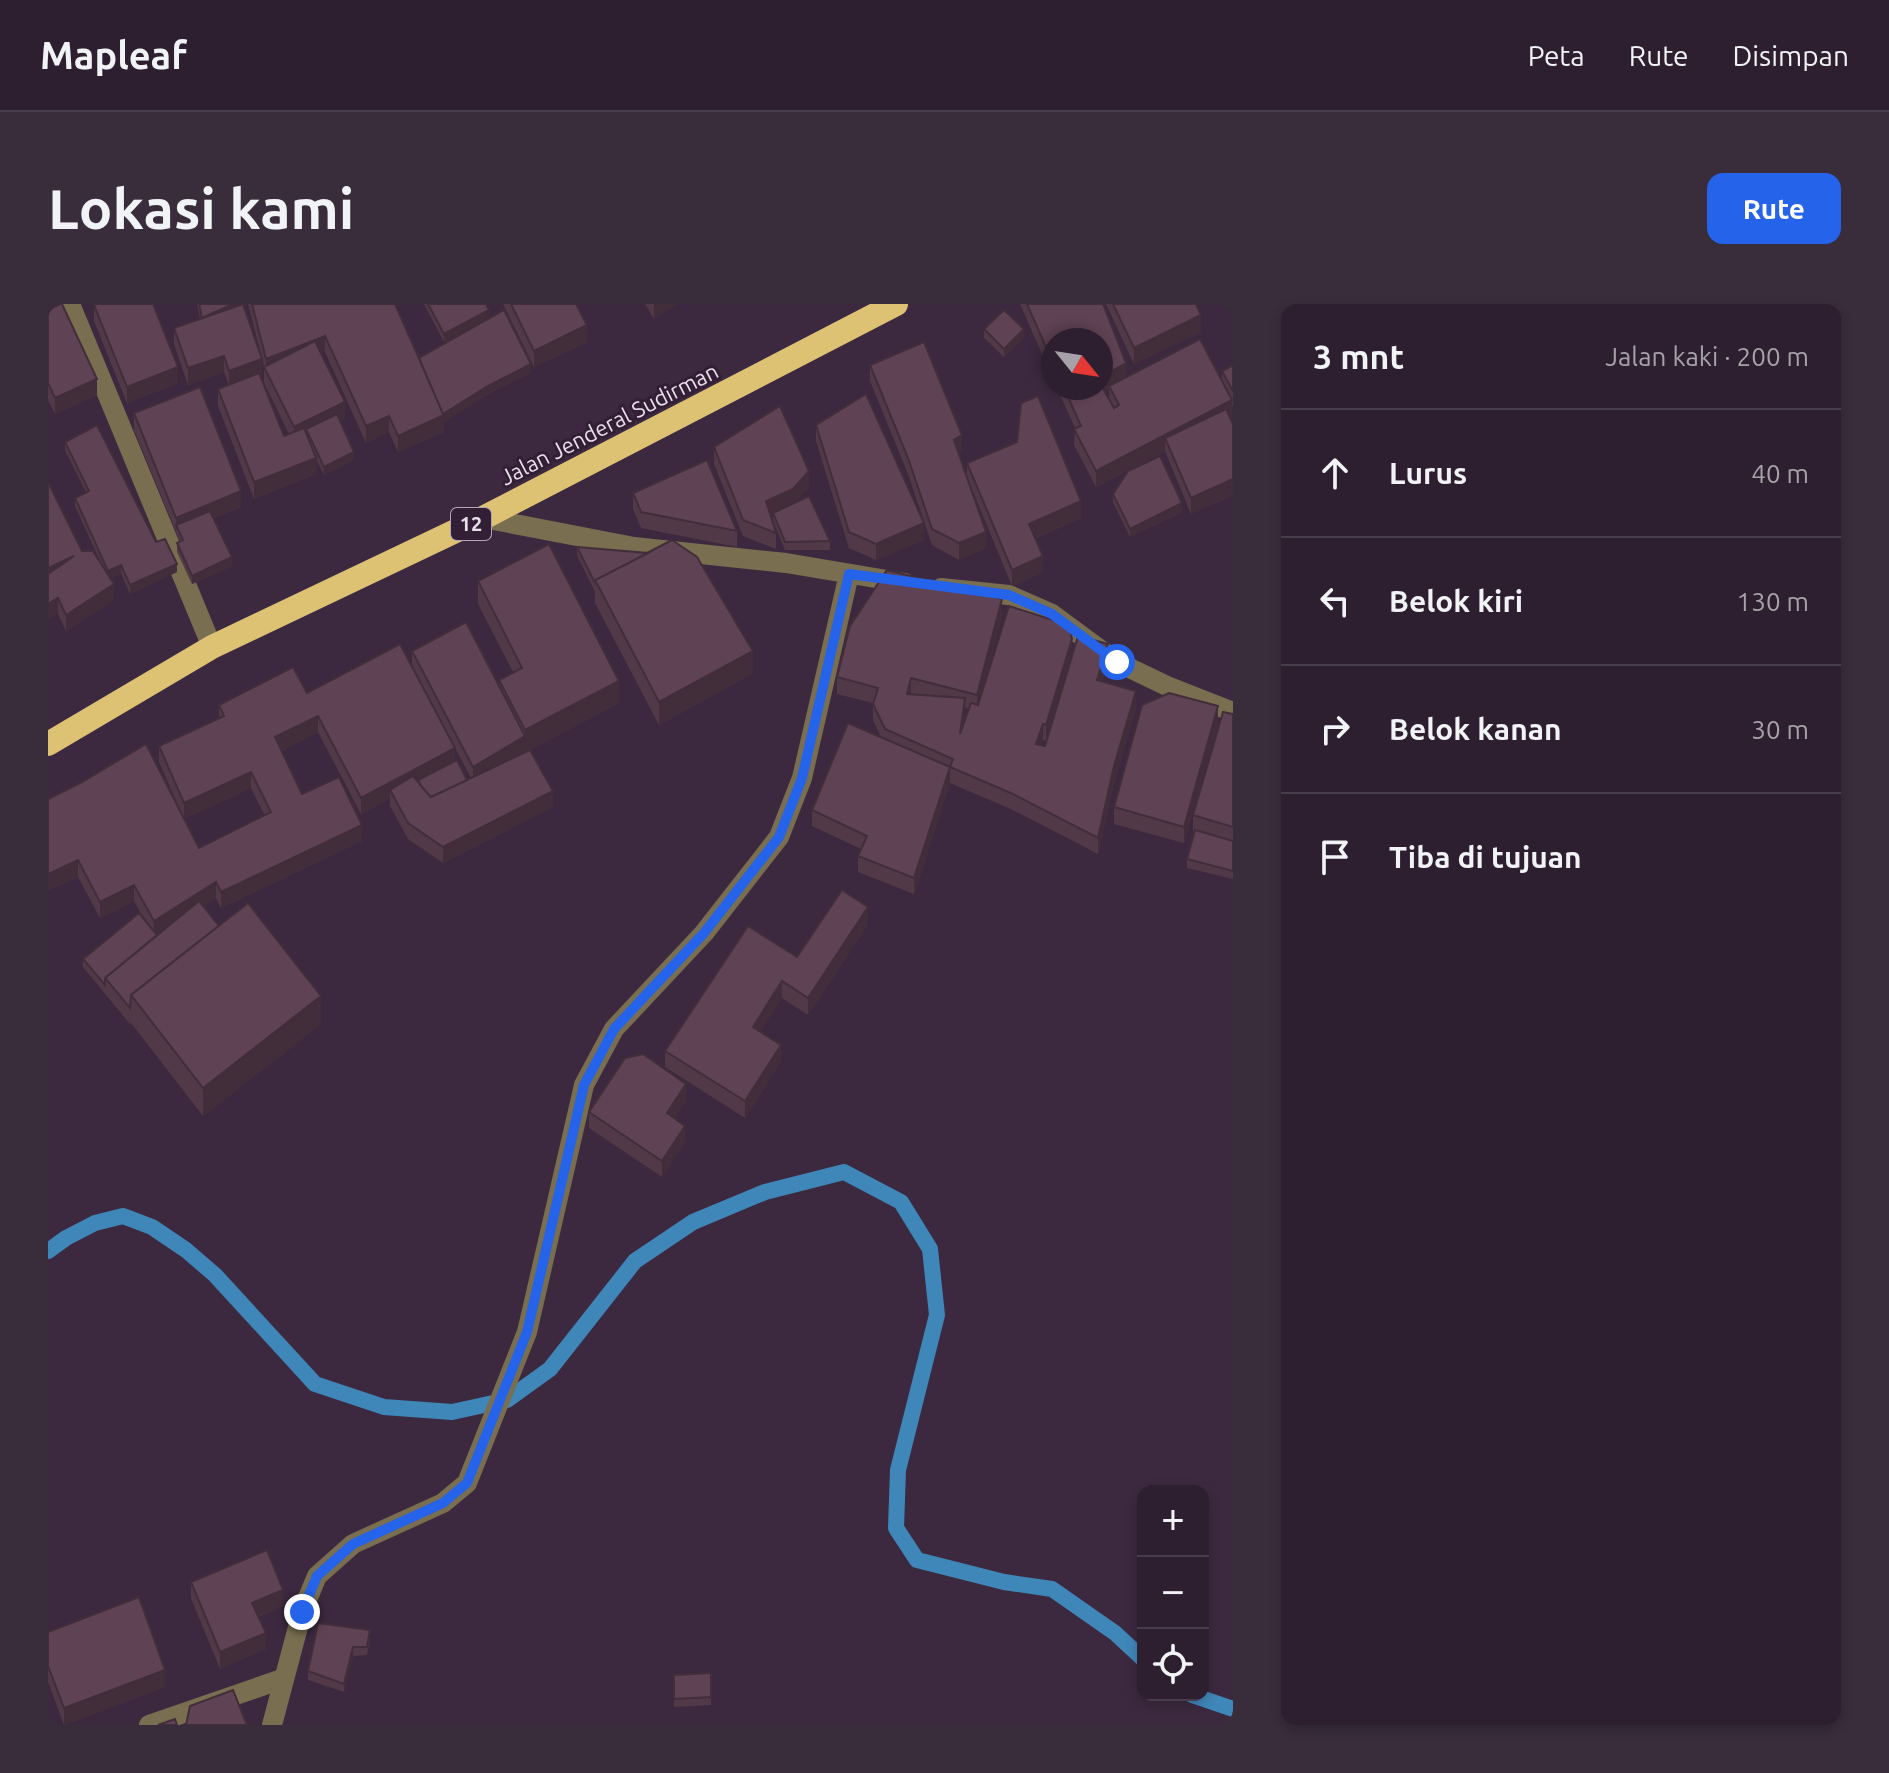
<!DOCTYPE html>
<html lang="id">
<head>
<meta charset="utf-8">
<style>
	body { margin:0; font-family:Ubuntu,sans-serif; background:#392c3b; color:#f1f3f6 }
	.controls { position:absolute; right:24px; bottom:24px; display:grid; overflow:hidden; border-radius:16px; box-shadow:0 4px 12px #0003 }
	.controls button { width:72px; height:72px; display:grid; place-items:center; padding:0; border:0; border-bottom:2px solid #483d4b; background:#2d1f2f; color:#f1f3f6; font:40px sans-serif }
	.compass { position:absolute; left:993px; top:24px; width:72px; height:72px; border-radius:50%; background:#2d1f2f; box-shadow:0 4px 12px #0003; rotate:120deg }
	.stop { position:absolute; width:24px; height:24px; margin:-18px; border:6px solid #2563eb; border-radius:50%; background:#fff }
	.stop.end { background:#2563eb; border-color:#fff; box-shadow:0 2px 8px #0008 }
	.list { margin:0; padding:0; list-style:none }
	h2 { display:flex; justify-content:space-between; align-items:center; height:104px; margin:0; padding:0 32px; font-size:34px }
	h2 small { font-size:26px; font-weight:400; color:#a7a2aa }
	.list li { display:grid; grid-template-columns:52px 1fr auto; gap:24px; align-items:center; box-sizing:border-box; height:128px; padding:0 32px; border-top:2px solid #483d4b }
	.list b { display:block; font-size:30px; white-space:nowrap }
	.list em { font-size:26px; font-style:normal; color:#a7a2aa }
	.icon { flex:none; width:44px; height:44px; fill:none; stroke:currentColor; stroke-width:2; stroke-linecap:round; stroke-linejoin:round }
	.map { position:relative; flex:none; width:1185px; height:1421px; overflow:hidden; border-radius:16px }
	header { display:flex; align-items:center; gap:48px; box-sizing:border-box; height:112px; padding:0 40px; background:#2d1f2f; border-bottom:2px solid #483d4b }
	header strong { font-size:38px }
	nav { display:flex; gap:44px; margin-inline-start:auto; font-size:28px }
	.intro { display:flex; align-items:center; justify-content:space-between; box-sizing:border-box; height:192px; padding:0 48px }
	h1 { margin:0; font-size:56px }
	.button { padding:20px 36px; border-radius:16px; background:#2563eb; color:#fff; font-size:28px; font-weight:700 }
	main { display:flex; gap:48px; padding:0 48px }
	aside { flex:1; background:#2d1f2f; border-radius:16px; box-shadow:0 4px 12px #0003 }
	.map>svg:first-child { display:block }
	.lines { fill:none; stroke-linecap:round; stroke-linejoin:round }
	.stream { stroke:#3f87b8; stroke-width:16 }
	.minor { stroke:#796e50; stroke-width:20 }
	.highway { stroke:#ddc273; stroke-width:24 }
	.wall { fill:#523947; fill-rule:evenodd }
	.shaded-wall { fill:#422e3a }
	.building { fill:#5f4253; stroke:#422e3a; stroke-width:2 }
	.route { stroke:#2563eb; stroke-width:10 }
	.labels { text-anchor:middle; stroke-width:6; stroke-linejoin:round; paint-order:stroke }
	.shield { fill:#321f35; stroke:#b4a5b6; stroke-width:2 }
	.shield-label { font-size:20px; font-weight:bold; fill:#ebdfed }
	.street-label { font-size:22px; fill:#ebdfed; stroke:#321f35 }
</style>
</head>
<body>
<header>
<strong>Mapleaf</strong>
<nav><a>Peta</a><a>Rute</a><a>Disimpan</a></nav>
</header>
<div class="intro"><h1>Lokasi kami</h1><a class="button">Rute</a></div>
<main>
<div class="map">
<svg width="1185" height="1421" viewBox="0 0 1185 1421">
	<rect width="100%" height="100%" fill="#3c293f"/>
	<g class="lines">
		<g class="stream">
			<path d="M 0,947 L 18,934 L 47,919 L 75,912 L 104,923 L 138,946 L 167,971 L 267,1080 L 336,1103 L 404,1108 L 459,1096 L 502,1065 L 587,957 L 645,918 L 717,888 L 796,868 L 853,898 L 882,945 L 889,1011 L 850,1166 L 848,1224 L 869,1256 L 956,1278 L 1004,1285 L 1067,1329 L 1095,1355"/>
			<path d="M 1144,1391 L 1185,1405"/>
		</g>
		<g class="minor">
			<path d="M 22,0 L 164,343"/>
			<path d="M 435,214 L 586,243 L 738,259 L 857,279"/>
			<path d="M 893,284 L 961,291 L 1004,310 L 1069,358 L 1119,382 L 1185,408"/>
			<path d="M 101,1421 L 234,1375"/>
			<path d="M 224,1421 L 254,1308 L 269,1272 L 305,1240 L 395,1199 L 419,1179 L 479,1028 L 536,781 L 566,725 L 656,629 L 731,533 L 754,474 L 801,270"/>
		</g>
		<path class="highway" d="M 0,440 L 164,343 L 435,214 L 848,0"/>
	</g>
	<g class="wall">
		<path d="M 0,0 L 7,0 L 49,91 L 7,110 L 0,96 Z"/>
		<path d="M 149,0 L 189,0 L 214,72 L 213,72 L 236,132 L 241,130 L 216,79 L 216,62 L 200,0 L 347,0 L 371,54 L 435,18 L 396,38 L 376,0 L 438,0 L 441,14 L 483,69 L 438,91 L 396,118 L 396,128 L 350,148 L 341,128 L 318,139 L 277,48 L 273,50 L 297,115 L 292,117 L 306,156 L 276,171 L 268,155 L 268,170 L 206,195 L 170,102 L 170,85 L 181,81 L 176,68 L 140,81 L 126,40 L 126,24 L 152,15 Z"/>
		<path d="M 455,0 L 528,0 L 539,38 L 486,63 Z"/>
		<path d="M 597,0 L 629,0 L 606,15 Z"/>
		<path d="M 972,0 L 1055,0 L 1078,74 L 1174,78 L 1174,67 L 1185,61 L 1185,104 L 1184,101 L 1184,112 L 1182,113 L 1185,120 L 1185,191 L 1143,210 L 1117,147 L 1048,183 L 1026,141 L 1027,124 L 1009,84 L 1053,84 L 1005,36 L 1005,75 ZM 1061,84 L 1061,96 L 1056,87 Z"/>
		<path d="M 1058,0 L 1148,0 L 1153,28 L 1086,60 Z"/>
		<path d="M 46,1 L 130,79 L 79,99 L 46,17 Z"/>
		<path d="M 936,25 L 976,33 L 956,53 L 936,34 Z"/>
		<path d="M 822,61 L 914,148 L 911,150 L 919,174 L 919,159 L 1033,214 L 987,234 L 995,268 L 964,282 L 923,183 L 938,244 L 911,256 L 884,241 L 860,170 L 822,77 Z"/>
		<path d="M 86,109 L 193,203 L 166,214 L 184,262 L 144,280 L 129,248 L 129,239 L 132,238 L 86,126 Z"/>
		<path d="M 768,121 L 876,236 L 828,256 L 801,244 L 768,137 Z"/>
		<path d="M 17,138 L 108,238 L 129,268 L 82,290 L 73,269 L 63,274 L 66,296 L 18,327 L 10,310 L 0,178 L 34,247 L 53,259 L 27,202 L 27,194 L 38,188 L 17,146 Z"/>
		<path d="M 666,143 L 761,183 L 747,198 L 782,237 L 782,246 L 737,246 L 725,217 L 725,210 L 722,211 L 728,229 L 728,245 L 695,232 L 666,160 Z"/>
		<path d="M 585,189 L 689,227 L 689,243 L 593,224 L 585,205 Z"/>
		<path d="M 1065,190 L 1134,208 L 1082,233 L 1065,198 Z"/>
		<path d="M 529,243 L 600,249 L 705,369 L 611,421 L 547,299 L 547,288 L 529,251 Z"/>
		<path d="M 430,277 L 571,399 L 482,446 L 505,503 L 395,559 L 360,535 L 342,502 L 342,494 L 313,510 L 270,428 L 233,447 L 254,490 L 314,537 L 173,604 L 168,594 L 155,602 L 171,622 L 273,720 L 155,812 L 83,719 L 82,720 L 35,663 L 35,655 L 98,619 L 86,597 L 52,614 L 30,573 L 0,586 L 0,495 L 151,544 L 217,512 L 203,484 L 136,515 L 111,458 L 111,442 L 171,415 L 171,401 L 259,389 L 364,364 L 364,347 L 451,383 L 451,376 L 465,368 L 430,300 ZM 407,444 L 423,474 L 419,476 L 407,457 Z"/>
		<path d="M 954,312 L 936,382 L 1024,351 L 998,437 L 995,436 L 993,441 L 997,442 L 1060,357 L 1054,377 L 1088,404 L 1066,479 L 1050,550 L 965,506 L 902,479 L 902,470 L 902,479 L 866,590 L 810,568 L 810,552 L 813,545 L 764,522 L 764,506 L 833,433 L 825,416 L 825,399 L 789,390 L 789,373 ZM 917,404 L 921,405 L 915,420 L 917,410 Z"/>
		<path d="M 1185,410 L 1185,575 L 1139,564 L 1139,555 L 1145,533 L 1145,511 Z"/>
		<path d="M 1170,419 L 1136,539 L 1066,520 L 1066,503 Z"/>
		<path d="M 820,620 L 760,711 L 734,694 L 712,727 L 733,757 L 697,814 L 617,763 L 617,747 L 749,653 Z"/>
		<path d="M 638,796 L 626,814 L 637,838 L 614,873 L 541,824 L 541,808 Z"/>
		<path d="M 143,1278 L 235,1302 L 210,1313 L 218,1345 L 172,1365 L 143,1294 Z"/>
		<path d="M 270,1319 L 322,1335 L 319,1351 L 305,1352 L 296,1388 L 260,1376 L 260,1367 Z"/>
		<path d="M 0,1328 L 117,1383 L 16,1421 L 0,1378 Z"/>
		<path d="M 663,1369 L 663,1401 L 626,1403 L 626,1371 Z"/>
	</g>
	<g class="shaded-wall">
		<path d="M 0,0 L 7,0 L 7,3 L 0,6 Z"/>
		<path d="M 185,0 L 189,0 L 189,6 L 154,14 Z"/>
		<path d="M 606,0 L 629,0 L 606,15 Z"/>
		<path d="M 441,6 L 441,15 L 396,38 L 396,30 Z"/>
		<path d="M 1153,11 L 1153,28 L 1086,60 L 1086,44 Z"/>
		<path d="M 539,21 L 539,38 L 486,63 L 486,47 Z"/>
		<path d="M 976,25 L 976,33 L 956,53 L 956,45 Z"/>
		<path d="M 277,32 L 277,48 L 220,71 L 218,68 L 218,55 Z"/>
		<path d="M 176,52 L 176,68 L 140,81 L 140,64 Z"/>
		<path d="M 214,55 L 214,72 L 181,83 L 181,67 Z"/>
		<path d="M 1078,59 L 1078,75 L 1050,91 L 1053,84 L 1053,73 Z"/>
		<path d="M 483,60 L 483,69 L 438,91 L 396,118 L 396,128 L 350,148 L 350,132 L 392,111 L 438,83 Z"/>
		<path d="M 130,63 L 130,79 L 79,99 L 79,83 Z"/>
		<path d="M 49,75 L 49,91 L 7,110 L 7,94 Z"/>
		<path d="M 1184,96 L 1184,112 L 1122,145 L 1117,134 L 1117,147 L 1048,183 L 1048,167 Z"/>
		<path d="M 297,98 L 297,115 L 261,132 L 258,125 L 246,140 L 246,123 Z"/>
		<path d="M 341,112 L 341,128 L 318,139 L 318,122 Z"/>
		<path d="M 914,131 L 914,148 L 906,152 L 906,136 Z"/>
		<path d="M 306,148 L 306,156 L 276,171 L 276,163 Z"/>
		<path d="M 268,154 L 268,170 L 206,195 L 206,178 Z"/>
		<path d="M 761,167 L 761,183 L 745,201 L 718,213 L 718,197 Z"/>
		<path d="M 1185,175 L 1185,191 L 1143,210 L 1143,194 Z"/>
		<path d="M 193,187 L 193,203 L 131,228 L 128,221 L 128,230 L 128,214 Z"/>
		<path d="M 1033,197 L 1033,214 L 981,236 L 981,220 Z"/>
		<path d="M 1134,199 L 1134,208 L 1082,233 L 1082,225 Z"/>
		<path d="M 876,219 L 876,236 L 828,256 L 828,240 Z"/>
		<path d="M 938,228 L 938,244 L 911,256 L 911,239 Z"/>
		<path d="M 26,252 L 0,281 L 0,264 Z"/>
		<path d="M 995,252 L 995,268 L 964,282 L 964,266 Z"/>
		<path d="M 184,253 L 184,262 L 144,280 L 144,272 Z"/>
		<path d="M 129,260 L 129,268 L 82,290 L 82,281 Z"/>
		<path d="M 73,261 L 73,269 L 60,275 L 60,267 Z"/>
		<path d="M 66,280 L 66,296 L 18,327 L 18,311 Z"/>
		<path d="M 10,294 L 10,310 L 0,316 L 0,300 Z"/>
		<path d="M 954,295 L 954,312 L 929,407 L 929,391 Z"/>
		<path d="M 1024,335 L 1024,351 L 998,437 L 998,421 Z"/>
		<path d="M 1060,340 L 1060,357 L 1049,392 L 1049,376 Z"/>
		<path d="M 705,347 L 705,369 L 611,421 L 611,398 Z"/>
		<path d="M 863,374 L 863,390 L 859,390 Z"/>
		<path d="M 571,377 L 571,399 L 477,449 L 425,479 L 425,463 L 477,432 L 477,426 Z"/>
		<path d="M 1088,387 L 1088,404 L 1066,479 L 1050,550 L 1050,534 L 1066,462 Z"/>
		<path d="M 917,394 L 917,410 L 912,446 L 912,430 Z"/>
		<path d="M 1170,402 L 1170,419 L 1136,539 L 1136,523 Z"/>
		<path d="M 270,412 L 270,428 L 227,450 L 227,433 Z"/>
		<path d="M 995,420 L 995,436 L 988,456 L 988,440 Z"/>
		<path d="M 407,444 L 407,460 L 370,476 L 370,479 L 342,486 L 342,494 L 313,510 L 313,494 Z"/>
		<path d="M 902,463 L 902,479 L 866,590 L 866,574 Z"/>
		<path d="M 203,468 L 203,484 L 136,515 L 136,499 Z"/>
		<path d="M 505,487 L 505,503 L 395,559 L 395,543 Z"/>
		<path d="M 314,521 L 314,537 L 173,604 L 173,588 Z"/>
		<path d="M 30,556 L 30,573 L 0,586 L 0,570 Z"/>
		<path d="M 168,578 L 168,594 L 106,633 L 106,617 Z"/>
		<path d="M 86,581 L 86,597 L 52,614 L 52,598 Z"/>
		<path d="M 820,603 L 820,620 L 760,711 L 760,694 Z"/>
		<path d="M 734,677 L 734,694 L 705,739 L 705,723 Z"/>
		<path d="M 273,692 L 273,720 L 155,812 L 155,784 Z"/>
		<path d="M 733,741 L 733,757 L 697,814 L 697,797 Z"/>
		<path d="M 638,780 L 638,796 L 619,825 L 619,809 Z"/>
		<path d="M 637,822 L 637,838 L 614,873 L 614,857 Z"/>
		<path d="M 235,1286 L 235,1302 L 204,1315 L 204,1299 Z"/>
		<path d="M 218,1329 L 218,1345 L 172,1365 L 172,1348 Z"/>
		<path d="M 305,1343 L 305,1352 L 296,1388 L 296,1380 Z"/>
		<path d="M 117,1366 L 117,1383 L 16,1421 L 16,1404 Z"/>
	</g>
	<g class="building">
		<path d="M 12,0 L 14,0 L 49,75 L 7,94 L 0,79 L 0,6 Z"/>
		<path d="M 48,0 L 105,0 L 130,63 L 79,83 L 46,1 Z"/>
		<path d="M 151,0 L 185,0 L 154,14 Z"/>
		<path d="M 195,0 L 214,55 L 181,67 L 176,52 L 140,64 L 126,24 Z"/>
		<path d="M 204,0 L 347,0 L 396,111 L 350,132 L 341,112 L 318,122 L 277,32 L 218,55 Z"/>
		<path d="M 380,0 L 438,0 L 441,6 L 396,30 Z"/>
		<path d="M 463,0 L 528,0 L 539,21 L 486,47 Z"/>
		<path d="M 979,0 L 1055,0 L 1078,59 L 1053,73 L 1053,36 L 1005,36 L 1005,59 Z"/>
		<path d="M 1065,0 L 1148,0 L 1153,11 L 1086,44 Z"/>
		<path d="M 456,6 L 483,60 L 438,83 L 395,110 L 371,54 Z"/>
		<path d="M 956,6 L 976,25 L 956,45 L 936,25 Z"/>
		<path d="M 1152,35 L 1184,96 L 1048,167 L 1026,125 L 1033,122 L 1016,84 L 1053,84 L 1053,81 L 1066,104 L 1071,101 L 1061,82 Z"/>
		<path d="M 267,37 L 297,98 L 246,123 L 216,63 Z"/>
		<path d="M 876,38 L 914,131 L 906,136 L 938,228 L 911,239 L 884,225 L 860,154 L 822,61 Z"/>
		<path d="M 1185,61 L 1185,87 L 1174,67 Z"/>
		<path d="M 211,69 L 236,132 L 256,124 L 268,154 L 206,178 L 170,85 Z"/>
		<path d="M 152,83 L 193,187 L 128,214 L 86,109 Z"/>
		<path d="M 818,90 L 876,219 L 828,240 L 801,228 L 768,121 Z"/>
		<path d="M 990,92 L 1033,197 L 981,220 L 995,252 L 964,266 L 919,159 L 969,138 L 973,99 Z"/>
		<path d="M 732,102 L 761,167 L 745,185 L 718,197 L 728,229 L 695,216 L 666,143 Z"/>
		<path d="M 1178,105 L 1185,120 L 1185,175 L 1143,194 L 1117,134 Z"/>
		<path d="M 289,110 L 306,148 L 276,163 L 258,125 Z"/>
		<path d="M 49,121 L 108,238 L 117,235 L 129,260 L 82,281 L 73,261 L 60,267 L 27,194 L 41,187 L 17,138 Z"/>
		<path d="M 1112,152 L 1134,199 L 1082,225 L 1065,190 L 1080,167 Z"/>
		<path d="M 659,156 L 689,227 L 593,208 L 585,189 Z"/>
		<path d="M 0,178 L 34,247 L 45,247 L 66,280 L 18,311 L 10,294 L 0,300 L 0,270 L 26,252 L 0,264 Z"/>
		<path d="M 761,192 L 782,237 L 737,238 L 725,209 Z"/>
		<path d="M 162,207 L 184,253 L 144,272 L 129,239 L 135,236 L 128,221 Z"/>
		<path d="M 624,236 L 649,253 L 705,347 L 611,398 L 547,276 Z"/>
		<path d="M 501,240 L 571,377 L 477,426 L 451,376 L 474,364 L 430,277 Z"/>
		<path d="M 529,243 L 600,249 L 547,276 L 547,279 Z"/>
		<path d="M 839,266 L 954,295 L 929,391 L 863,374 L 859,390 L 917,394 L 912,430 L 923,399 L 930,401 L 961,302 L 1021,321 L 1024,335 L 998,421 L 995,420 L 988,440 L 997,442 L 1030,332 L 1060,340 L 1049,376 L 1088,387 L 1066,462 L 1050,534 L 965,490 L 902,463 L 905,455 L 837,425 L 825,400 L 830,384 L 789,373 L 802,322 Z"/>
		<path d="M 418,318 L 477,432 L 425,463 L 364,347 Z"/>
		<path d="M 352,340 L 407,444 L 313,494 L 270,412 L 227,433 L 254,490 L 291,473 L 314,521 L 173,588 L 168,578 L 106,617 L 86,581 L 52,598 L 30,556 L 0,570 L 0,495 L 32,479 L 98,440 L 151,544 L 223,508 L 203,468 L 136,499 L 111,442 L 176,412 L 171,401 L 245,363 L 259,389 Z"/>
		<path d="M 1121,389 L 1170,402 L 1136,523 L 1066,503 L 1094,401 Z"/>
		<path d="M 1175,408 L 1185,410 L 1185,523 L 1145,511 Z"/>
		<path d="M 800,419 L 902,463 L 866,574 L 810,552 L 819,532 L 764,506 Z"/>
		<path d="M 482,446 L 505,487 L 395,543 L 360,519 L 342,486 L 365,472 L 383,493 Z"/>
		<path d="M 409,456 L 419,476 L 383,493 L 373,482 L 370,476 Z"/>
		<path d="M 1147,526 L 1185,537 L 1185,567 L 1139,555 Z"/>
		<path d="M 794,586 L 820,603 L 760,694 L 734,677 L 705,723 L 733,741 L 697,797 L 617,747 L 700,622 L 749,653 Z"/>
		<path d="M 151,597 L 171,622 L 83,691 L 82,704 L 57,674 Z"/>
		<path d="M 200,599 L 273,692 L 155,784 L 83,691 Z"/>
		<path d="M 91,609 L 109,631 L 57,674 L 57,681 L 35,655 Z"/>
		<path d="M 595,750 L 638,780 L 619,809 L 637,822 L 614,857 L 541,808 L 577,754 Z"/>
		<path d="M 219,1246 L 235,1286 L 204,1299 L 218,1329 L 172,1348 L 143,1278 Z"/>
		<path d="M 91,1293 L 117,1366 L 16,1404 L 0,1362 L 0,1328 Z"/>
		<path d="M 270,1319 L 322,1326 L 319,1343 L 305,1343 L 296,1380 L 260,1367 Z"/>
		<path d="M 663,1369 L 663,1393 L 626,1395 L 626,1371 Z"/>
		<path d="M 185,1386 L 199,1421 L 138,1421 L 142,1402 Z"/>
		<path d="M 127,1415 L 129,1421 L 110,1421 Z"/>
	</g>
	<g class="lines">
		<path class="route" d="M 254,1308 L 269,1272 L 305,1240 L 395,1199 L 419,1179 L 479,1028 L 536,781 L 566,725 L 656,629 L 731,533 L 754,474 L 801,270 L 961,291 L 1004,310 L 1069,358"/>
	</g>
	<g class="labels">
		<rect class="shield" x="403" y="204" width="40" height="32" rx="6"/>
		<g class="shield-label">
			<text x="423" y="227">12</text>
		</g>
		<g class="street-label">
			<text transform="translate(561 120) rotate(-27)" y="8">Jalan Jenderal Sudirman</text>
		</g>
	</g>
</svg>
<div class="controls">
<button>+</button>
<button>−</button>
<button><svg class="icon" aria-label="locate" viewBox="0 0 24 24"><circle cx="12" cy="12" r="6"/><path d="M12 2v4M12 18v4M2 12h4M18 12h4"/></svg></button>
</div>
<svg class="compass" viewBox="-18 -18 36 36"><path d="M0-13l5 13h-10z" fill="#e53935"/><path d="M0 13l5-13h-10z" fill="#a7a2aa"/></svg>
<div class="stop" style="left:1069px;top:358px"></div>
<div class="stop end" style="left:254px;top:1308px"></div>
</div>
<aside>
<h2>3 mnt<small>Jalan kaki · 200 m</small></h2>
<ul class="list">
<li><svg class="icon" aria-label="ahead" viewBox="0 0 24 24"><path d="M12 20V5M6 11l6-6 6 6"/></svg><div><b>Lurus</b></div><em>40 m</em></li>
<li><svg class="icon" aria-label="left" viewBox="0 0 24 24"><path d="M17 20v-9H6M10 6l-5 5 5 5"/></svg><div><b>Belok kiri</b></div><em>130 m</em></li>
<li><svg class="icon" aria-label="right" viewBox="0 0 24 24"><path d="M7 20v-9h11M14 6l5 5-5 5"/></svg><div><b>Belok kanan</b></div><em>30 m</em></li>
<li><svg class="icon" aria-label="arrive" viewBox="0 0 24 24"><path d="M6 21V4h12l-3 4 3 4H6"/></svg><div><b>Tiba di tujuan</b></div></li>
</ul>
</aside>
</main>
</body>
</html>
